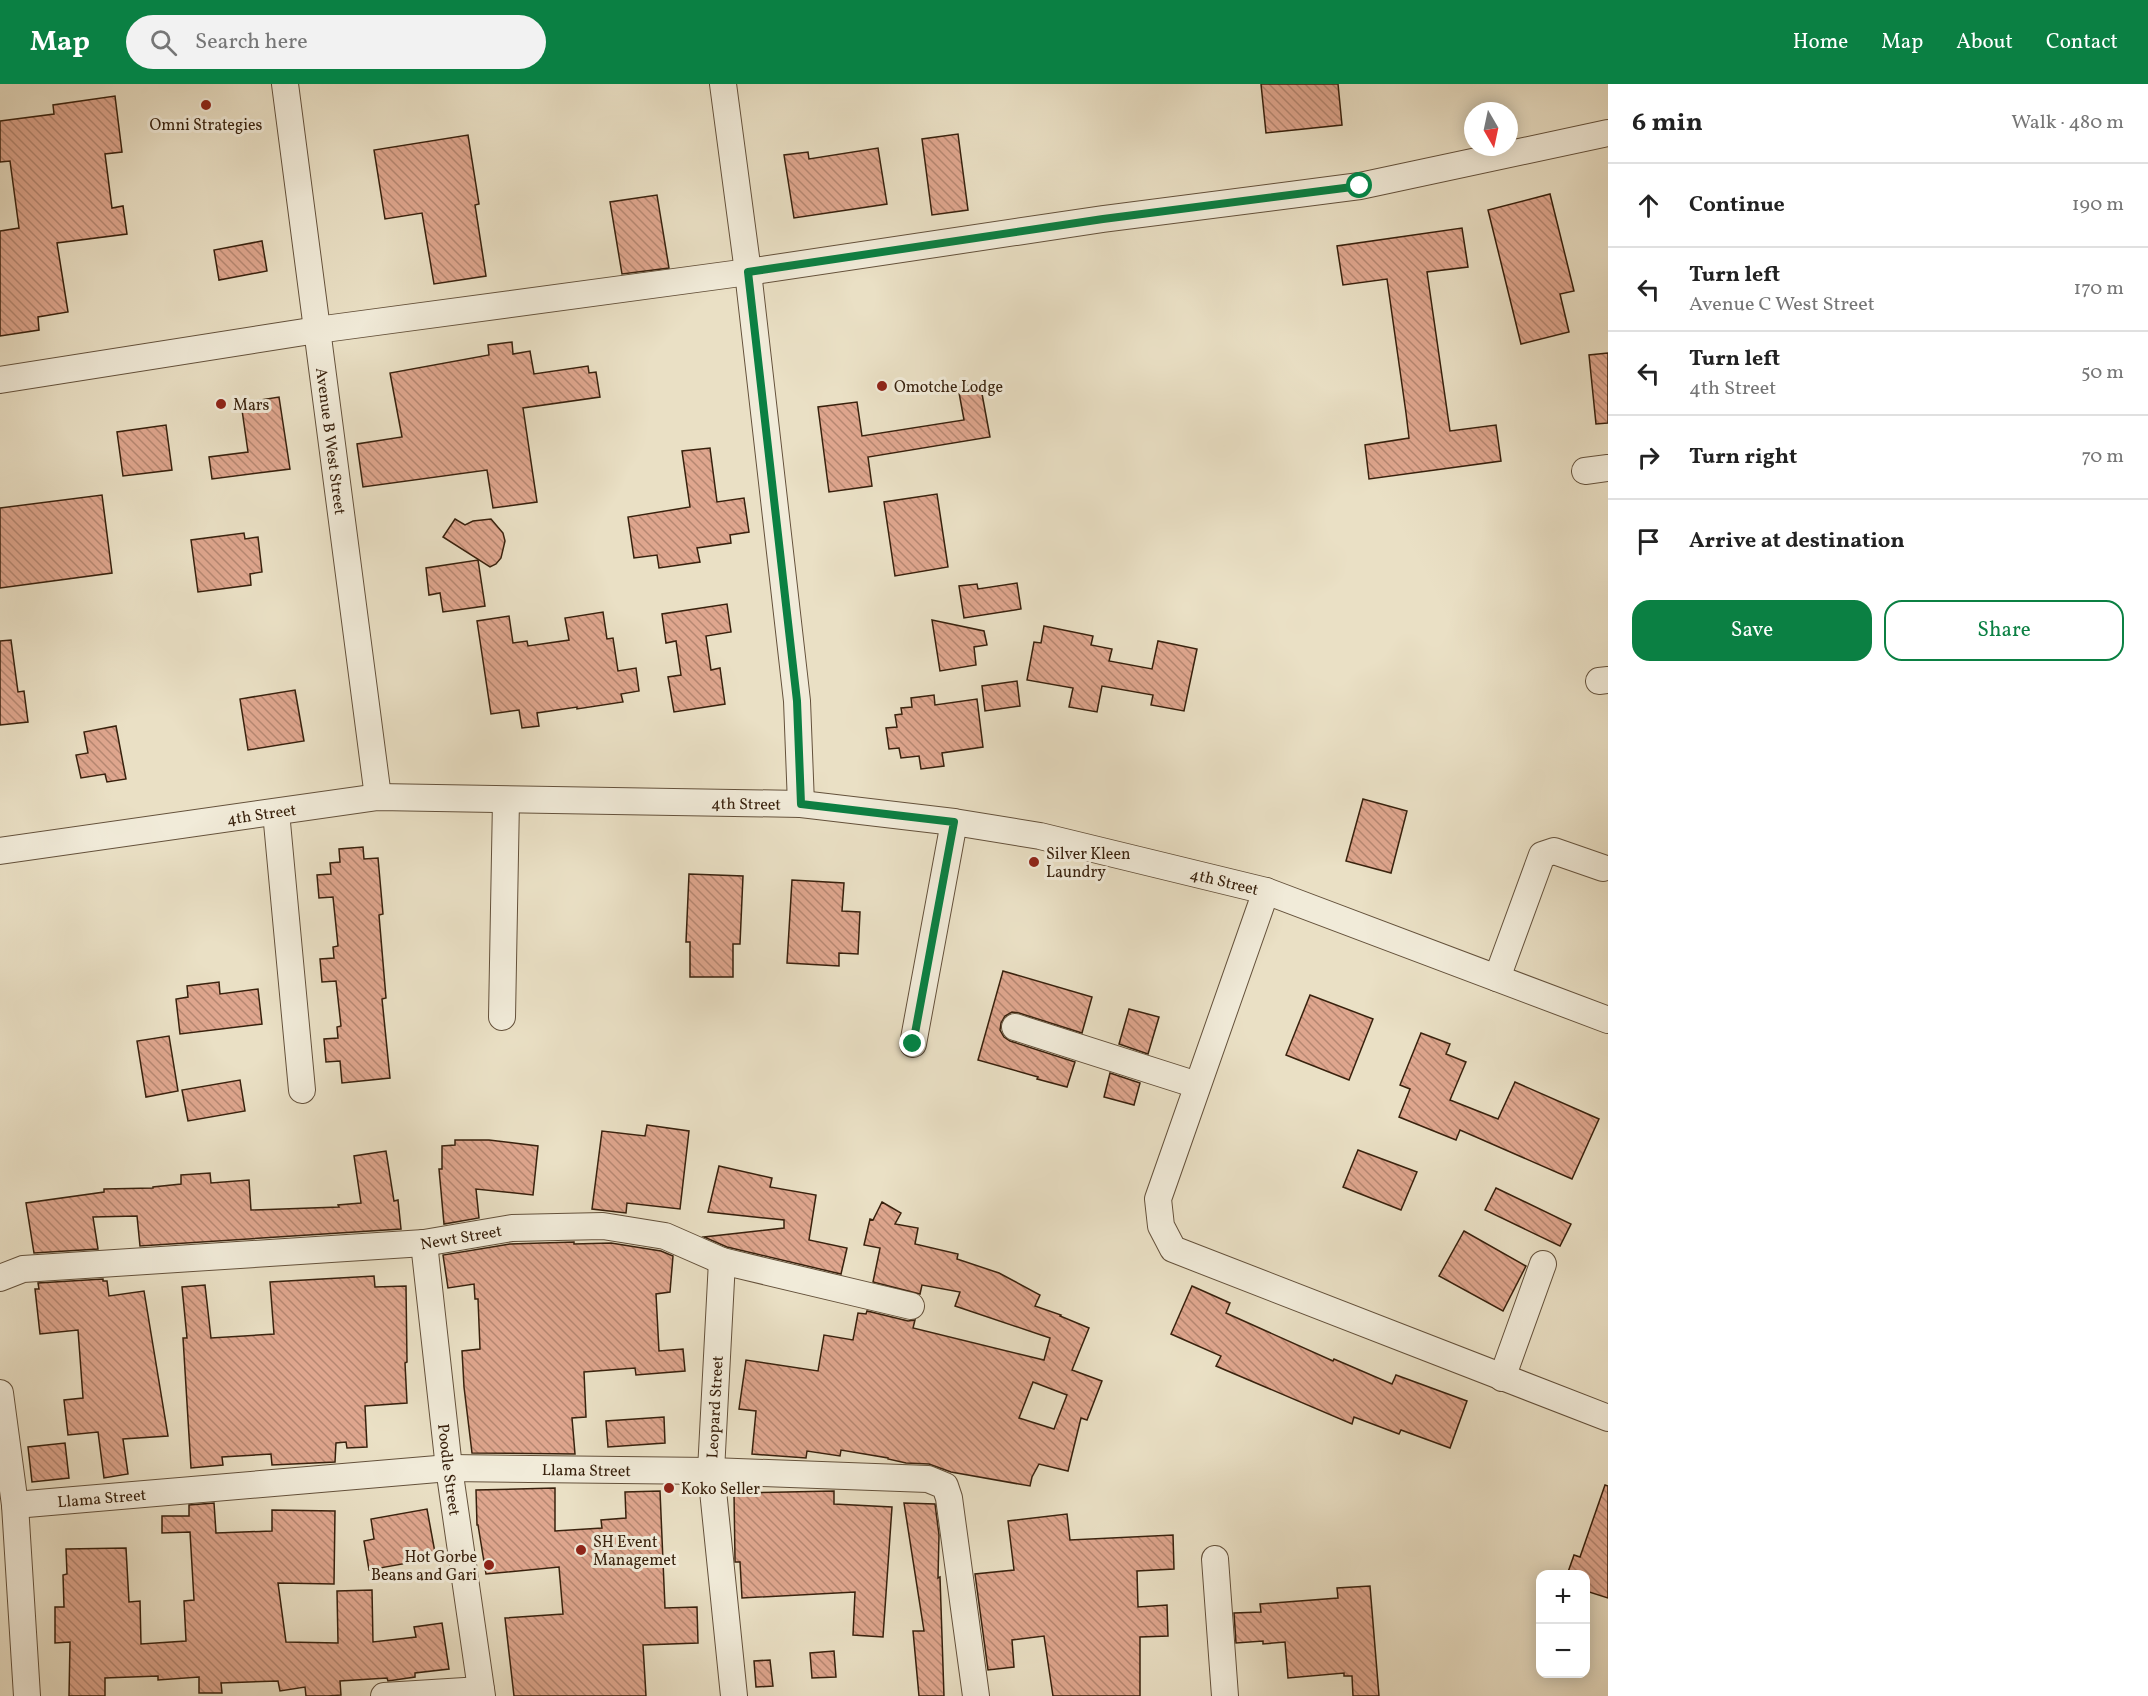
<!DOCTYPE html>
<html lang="en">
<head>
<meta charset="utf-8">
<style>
	body { margin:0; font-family:Vollkorn,serif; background:#f2f2f2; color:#222 }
	.controls { position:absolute; right:18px; bottom:18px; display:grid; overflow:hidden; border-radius:12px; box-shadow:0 3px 15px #0003 }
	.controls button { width:54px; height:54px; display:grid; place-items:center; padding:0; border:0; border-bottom:2px solid #e0e0e0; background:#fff; color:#222; font:30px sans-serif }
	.compass { position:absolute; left:1464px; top:18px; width:54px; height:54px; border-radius:50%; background:#fff; box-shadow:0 3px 15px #0003; rotate:171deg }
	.stop { position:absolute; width:18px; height:18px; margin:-14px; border:4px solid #0b8043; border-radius:50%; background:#fff }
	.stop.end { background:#0b8043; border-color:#fff; box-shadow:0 2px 6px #0008 }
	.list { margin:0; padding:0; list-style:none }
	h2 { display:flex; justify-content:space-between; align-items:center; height:78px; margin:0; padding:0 24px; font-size:26px }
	h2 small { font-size:20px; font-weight:400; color:#767676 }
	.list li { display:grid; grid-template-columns:39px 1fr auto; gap:18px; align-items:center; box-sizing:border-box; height:84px; padding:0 24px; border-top:2px solid #e0e0e0 }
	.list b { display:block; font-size:22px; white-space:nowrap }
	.list p { margin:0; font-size:20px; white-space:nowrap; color:#767676 }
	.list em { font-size:20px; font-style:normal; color:#767676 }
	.actions { display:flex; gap:12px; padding:18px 24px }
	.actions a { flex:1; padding:14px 0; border:2px solid #0b8043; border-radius:18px; text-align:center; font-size:21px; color:#0b8043 }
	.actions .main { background:#0b8043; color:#fff }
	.icon { flex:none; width:33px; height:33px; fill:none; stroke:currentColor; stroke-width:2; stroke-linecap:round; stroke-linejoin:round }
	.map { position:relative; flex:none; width:1608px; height:1612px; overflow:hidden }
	header { display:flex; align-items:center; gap:36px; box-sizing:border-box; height:84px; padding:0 30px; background:#0b8043; color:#fff }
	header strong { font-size:28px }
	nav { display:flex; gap:33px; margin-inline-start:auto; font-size:21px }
	.search { width:420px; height:54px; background:#f2f2f2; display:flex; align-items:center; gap:15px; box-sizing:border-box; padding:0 21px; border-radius:33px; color:#767676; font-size:22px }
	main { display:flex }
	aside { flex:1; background:#fff }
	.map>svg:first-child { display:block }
	.building { fill:url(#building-back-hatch); stroke:#38210d; stroke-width:1.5; fill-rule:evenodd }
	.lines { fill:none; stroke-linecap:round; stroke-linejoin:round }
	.minor-casing { stroke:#64513b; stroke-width:28 }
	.minor { stroke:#f1ebd9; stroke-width:26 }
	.route { stroke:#0b8043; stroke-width:8 }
	.poi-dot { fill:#8f2418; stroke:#f1ebd9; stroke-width:2 }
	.labels { text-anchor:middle; stroke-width:6; stroke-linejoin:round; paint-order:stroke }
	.poi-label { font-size:16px; fill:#38210d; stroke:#f1ebd9; text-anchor:start }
	.street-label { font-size:16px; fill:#38210d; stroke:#f1ebd9 }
</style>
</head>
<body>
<header>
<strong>Map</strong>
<div class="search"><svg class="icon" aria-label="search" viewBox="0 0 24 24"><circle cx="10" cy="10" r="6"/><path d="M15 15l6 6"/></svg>Search here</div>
<nav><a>Home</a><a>Map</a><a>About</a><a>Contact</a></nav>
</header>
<main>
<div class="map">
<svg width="1608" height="1612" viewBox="0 0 1608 1612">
	<defs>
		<pattern id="building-back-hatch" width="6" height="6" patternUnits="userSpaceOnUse" patternTransform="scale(1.5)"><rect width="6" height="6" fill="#dfa68e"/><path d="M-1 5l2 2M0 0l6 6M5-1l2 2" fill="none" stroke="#b68772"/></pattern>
	</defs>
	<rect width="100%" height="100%" fill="#eae0c5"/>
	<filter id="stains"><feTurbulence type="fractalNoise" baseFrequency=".00333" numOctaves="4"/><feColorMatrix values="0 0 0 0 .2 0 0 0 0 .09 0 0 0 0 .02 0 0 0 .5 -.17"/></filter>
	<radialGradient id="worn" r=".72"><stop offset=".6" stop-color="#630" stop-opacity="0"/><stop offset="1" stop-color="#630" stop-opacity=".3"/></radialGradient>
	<g class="building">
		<path d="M 1261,0 L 1338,0 L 1342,41 L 1266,49 Z"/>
		<path d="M 115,12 L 122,68 L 105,70 L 112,124 L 123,122 L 127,150 L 57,159 L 68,228 L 38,233 L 39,246 L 0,252 L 0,147 L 19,144 L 10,77 L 0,78 L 0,37 L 54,30 L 53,21 Z"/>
		<path d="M 958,50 L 968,126 L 932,131 L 922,55 Z"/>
		<path d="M 468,51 L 479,120 L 475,121 L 486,192 L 434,200 L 422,129 L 385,135 L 374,66 Z"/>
		<path d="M 878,64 L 887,120 L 794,134 L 784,71 L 808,68 L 809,75 Z"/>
		<path d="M 1550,110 L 1574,207 L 1560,210 L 1569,248 L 1521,260 L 1488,126 Z"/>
		<path d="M 657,111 L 669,184 L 622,190 L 610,118 Z"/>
		<path d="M 1462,144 L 1468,183 L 1427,188 L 1450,347 L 1496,341 L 1501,377 L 1369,395 L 1365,361 L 1409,354 L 1406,329 L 1387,195 L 1343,201 L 1337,162 Z"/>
		<path d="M 262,157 L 267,187 L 219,196 L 214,166 Z"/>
		<path d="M 512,258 L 513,270 L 530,267 L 534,290 L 588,282 L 589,289 L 596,288 L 600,313 L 523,324 L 537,418 L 493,424 L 487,386 L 363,403 L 357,360 L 402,353 L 390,289 L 489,271 L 488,261 Z"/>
		<path d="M 1608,269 L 1608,339 L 1596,340 L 1589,271 Z"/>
		<path d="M 980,299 L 990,353 L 868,373 L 872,402 L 829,408 L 818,323 L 857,318 L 862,352 L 964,336 L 958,303 Z"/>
		<path d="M 279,313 L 290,385 L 212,395 L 209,373 L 248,368 L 241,319 Z"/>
		<path d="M 166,341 L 172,386 L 123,392 L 117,348 Z"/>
		<path d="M 710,364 L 717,418 L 744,414 L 749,448 L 730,451 L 731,459 L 697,464 L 700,478 L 659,484 L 657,471 L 634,474 L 628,433 L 690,423 L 682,367 Z"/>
		<path d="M 937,410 L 948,483 L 895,492 L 884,418 Z"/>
		<path d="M 102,411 L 112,489 L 0,504 L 0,424 Z"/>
		<path d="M 455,435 L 465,441 L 473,437 L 491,435 L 503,449 L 505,457 L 501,474 L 496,480 L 490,483 L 443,453 Z"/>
		<path d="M 244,449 L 245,455 L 258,453 L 262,488 L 250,490 L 251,501 L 198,508 L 191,456 Z"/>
		<path d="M 478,476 L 485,522 L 443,528 L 440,509 L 429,511 L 426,484 Z"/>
		<path d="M 1017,499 L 1021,525 L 964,534 L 959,502 L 977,500 L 978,505 Z"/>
		<path d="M 727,520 L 731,548 L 706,552 L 711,586 L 720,584 L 725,620 L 674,628 L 668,593 L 681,591 L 676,557 L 666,559 L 662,530 Z"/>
		<path d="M 603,528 L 607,555 L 613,554 L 618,587 L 636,584 L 639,607 L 621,610 L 623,618 L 577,625 L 577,623 L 537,629 L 539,642 L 522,644 L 519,626 L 491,630 L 477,537 L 509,532 L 513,559 L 527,557 L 528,562 L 569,556 L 565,534 Z"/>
		<path d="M 932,536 L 984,547 L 987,561 L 974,563 L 976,581 L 940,587 Z"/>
		<path d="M 1044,542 L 1093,552 L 1091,561 L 1112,565 L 1109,577 L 1152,585 L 1158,557 L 1197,565 L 1184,627 L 1151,621 L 1153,611 L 1102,602 L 1097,628 L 1069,623 L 1073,604 L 1027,596 L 1034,558 L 1041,559 Z"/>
		<path d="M 11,556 L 18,608 L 24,607 L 28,638 L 0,641 L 0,557 Z"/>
		<path d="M 1017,597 L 1020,622 L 985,627 L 982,602 Z"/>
		<path d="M 295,606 L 304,657 L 248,666 L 240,615 Z"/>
		<path d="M 934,611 L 935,621 L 977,615 L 983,663 L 942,669 L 944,682 L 921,685 L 919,672 L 901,674 L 899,664 L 889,665 L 886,644 L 897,643 L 895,631 L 902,630 L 901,624 L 912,623 L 911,614 Z"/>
		<path d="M 116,642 L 126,695 L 107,698 L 105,690 L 81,694 L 76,671 L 88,669 L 84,648 Z"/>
		<path d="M 1363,715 L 1407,727 L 1391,789 L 1346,777 Z"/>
		<path d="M 363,763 L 364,775 L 378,774 L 383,830 L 379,831 L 386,914 L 382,915 L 390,994 L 342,999 L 340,977 L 326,978 L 324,955 L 338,954 L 337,943 L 341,942 L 336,897 L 322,898 L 320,875 L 334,874 L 333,863 L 338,862 L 333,813 L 319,814 L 317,791 L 331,790 L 330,779 L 340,778 L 339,765 Z"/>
		<path d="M 689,790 L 743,792 L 740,860 L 733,860 L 733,893 L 690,893 L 690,858 L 686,858 Z"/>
		<path d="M 792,796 L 844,799 L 842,827 L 860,828 L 858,870 L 839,869 L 839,882 L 787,879 Z"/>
		<path d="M 1003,887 L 1092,913 L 1082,949 L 1019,929 L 1012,928 L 1005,932 L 1001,939 L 1000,946 L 1004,953 L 1010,957 L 1075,978 L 1067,1003 L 1037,995 L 1038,993 L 978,976 Z"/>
		<path d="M 219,898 L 220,910 L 258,905 L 262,940 L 180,950 L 176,915 L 188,913 L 187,902 Z"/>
		<path d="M 1310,911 L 1373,935 L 1349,996 L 1286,971 Z"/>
		<path d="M 1129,925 L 1159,933 L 1148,970 L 1119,960 Z"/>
		<path d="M 1421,949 L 1450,960 L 1446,970 L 1466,978 L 1450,1016 L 1498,1035 L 1515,998 L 1599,1035 L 1572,1095 L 1460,1046 L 1456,1056 L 1399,1033 L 1410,1005 L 1400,1001 Z"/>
		<path d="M 169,952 L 178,1007 L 146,1013 L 137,957 Z"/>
		<path d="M 1110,989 L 1140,999 L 1134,1021 L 1104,1013 Z"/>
		<path d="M 240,996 L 245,1027 L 188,1037 L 182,1006 Z"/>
		<path d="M 647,1041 L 689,1047 L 680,1125 L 627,1119 L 626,1129 L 592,1125 L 602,1047 L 645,1052 Z"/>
		<path d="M 455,1056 L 489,1056 L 538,1062 L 533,1111 L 476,1105 L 479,1134 L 444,1140 L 439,1085 L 442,1085 L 442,1062 L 455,1061 Z"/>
		<path d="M 1358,1066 L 1417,1088 L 1401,1126 L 1343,1103 Z"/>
		<path d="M 386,1067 L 394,1117 L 398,1116 L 401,1145 L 140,1162 L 137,1132 L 93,1133 L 98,1165 L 34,1169 L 26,1119 L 104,1108 L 104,1105 L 153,1104 L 153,1103 L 181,1100 L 181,1091 L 210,1089 L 211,1099 L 249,1096 L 251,1126 L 339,1123 L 338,1121 L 361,1119 L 354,1072 Z"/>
		<path d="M 719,1082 L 772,1094 L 770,1103 L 816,1111 L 809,1156 L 847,1164 L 841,1190 L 727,1163 L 704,1153 L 784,1144 L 784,1136 L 708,1128 Z"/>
		<path d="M 1496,1104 L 1571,1140 L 1560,1162 L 1485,1126 Z"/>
		<path d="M 882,1118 L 901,1129 L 895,1140 L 918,1144 L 915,1160 L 958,1170 L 957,1175 L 999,1189 L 1040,1211 L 1035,1222 L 1061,1231 L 1060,1232 L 1089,1244 L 1072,1286 L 1102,1297 L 1087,1336 L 1081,1334 L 1068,1387 L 1039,1380 L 1032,1393 L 1030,1402 L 951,1388 L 929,1380 L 906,1379 L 888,1375 L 888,1374 L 841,1366 L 840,1372 L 807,1367 L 806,1374 L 752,1370 L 756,1327 L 739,1325 L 746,1276 L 818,1287 L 824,1251 L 853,1256 L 858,1229 L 866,1230 L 867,1227 L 908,1237 L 915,1236 L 913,1244 L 1044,1276 L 1050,1254 L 955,1222 L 960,1208 L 922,1201 L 920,1210 L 873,1198 L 880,1164 L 864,1161 L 870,1135 L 873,1136 ZM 1033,1298 L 1067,1311 L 1054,1345 L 1019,1334 Z"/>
		<path d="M 1464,1147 L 1526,1182 L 1503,1227 L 1439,1192 Z"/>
		<path d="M 574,1158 L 574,1160 L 611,1159 L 661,1167 L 673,1172 L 670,1208 L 656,1210 L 659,1267 L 683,1265 L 685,1287 L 636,1291 L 635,1284 L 584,1288 L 586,1333 L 572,1334 L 575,1370 L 472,1369 L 464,1303 L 462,1267 L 480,1265 L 478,1215 L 475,1215 L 474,1200 L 448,1204 L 443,1171 L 510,1160 Z"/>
		<path d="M 374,1192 L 375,1203 L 406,1202 L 407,1278 L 405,1279 L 407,1319 L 365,1322 L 367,1363 L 347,1364 L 346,1358 L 336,1359 L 335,1378 L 272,1381 L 271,1370 L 222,1373 L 223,1381 L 191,1384 L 183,1254 L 187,1254 L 182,1203 L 205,1201 L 211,1254 L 274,1250 L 270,1198 Z"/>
		<path d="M 103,1195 L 103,1197 L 107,1197 L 109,1212 L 144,1207 L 168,1352 L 123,1355 L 128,1390 L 104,1394 L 98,1348 L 68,1351 L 64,1316 L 83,1314 L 78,1246 L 40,1250 L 35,1205 L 39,1205 L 38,1199 Z"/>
		<path d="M 1192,1202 L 1230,1219 L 1226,1229 L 1333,1277 L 1334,1275 L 1392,1300 L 1396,1291 L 1467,1317 L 1450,1364 L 1401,1346 L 1399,1350 L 1354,1333 L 1352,1340 L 1216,1282 L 1221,1272 L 1171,1250 Z"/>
		<path d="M 664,1333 L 665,1359 L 608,1363 L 606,1337 Z"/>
		<path d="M 65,1359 L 69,1394 L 32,1398 L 28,1363 Z"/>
		<path d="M 1605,1401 L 1608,1402 L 1608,1514 L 1586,1507 L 1586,1491 L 1567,1491 L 1574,1471 L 1580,1473 Z"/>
		<path d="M 555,1404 L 555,1447 L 602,1444 L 601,1436 L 626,1434 L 625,1408 L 660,1407 L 665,1524 L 697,1523 L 698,1559 L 643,1561 L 646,1612 L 514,1612 L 505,1534 L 563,1530 L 559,1483 L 486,1490 L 478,1441 L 477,1441 L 476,1406 Z"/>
		<path d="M 834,1407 L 834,1420 L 892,1423 L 883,1553 L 853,1551 L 855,1508 L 742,1514 L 740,1478 L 735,1478 L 735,1476 L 734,1409 Z"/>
		<path d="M 214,1419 L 216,1449 L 272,1447 L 272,1426 L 335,1427 L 334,1500 L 278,1499 L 286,1558 L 338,1559 L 337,1507 L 372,1506 L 373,1558 L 416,1553 L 414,1543 L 442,1539 L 449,1585 L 415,1589 L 415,1593 L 388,1597 L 387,1594 L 340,1597 L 341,1611 L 328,1612 L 306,1612 L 305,1603 L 280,1607 L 278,1597 L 221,1599 L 222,1609 L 199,1609 L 199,1593 L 158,1596 L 158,1592 L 105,1594 L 105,1612 L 69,1612 L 70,1558 L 55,1559 L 55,1523 L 64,1523 L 63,1491 L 67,1490 L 66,1465 L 126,1464 L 129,1518 L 140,1517 L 141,1560 L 186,1557 L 184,1517 L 194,1516 L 190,1448 L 162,1449 L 162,1432 L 189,1432 L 189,1421 Z"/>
		<path d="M 904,1419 L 935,1420 L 939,1451 L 938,1494 L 940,1493 L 944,1612 L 919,1612 L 913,1547 L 924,1547 Z"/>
		<path d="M 427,1425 L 436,1474 L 369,1486 L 364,1457 L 374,1455 L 371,1435 Z"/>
		<path d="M 1067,1430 L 1070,1456 L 1173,1451 L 1174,1485 L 1137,1487 L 1138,1523 L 1167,1521 L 1168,1552 L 1140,1553 L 1140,1612 L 1053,1612 L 1044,1552 L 1012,1556 L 1014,1583 L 988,1586 L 975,1490 L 1014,1486 L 1008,1437 Z"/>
		<path d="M 1370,1502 L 1379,1612 L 1353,1612 L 1352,1592 L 1344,1592 L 1344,1589 L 1288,1594 L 1285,1558 L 1263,1560 L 1263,1557 L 1236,1559 L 1234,1529 L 1261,1528 L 1260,1520 L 1338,1514 L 1337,1504 Z"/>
		<path d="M 834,1567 L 836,1593 L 812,1594 L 810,1569 Z"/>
		<path d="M 770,1576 L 773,1602 L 756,1603 L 754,1577 Z"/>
	</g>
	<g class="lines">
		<g class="minor-casing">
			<g id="minor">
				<path id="s1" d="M 285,0 L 378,713"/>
				<path d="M 723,0 L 748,188 L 797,617 L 801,720"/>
				<path d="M 0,296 L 317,246 L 748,188 L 1103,135 L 1360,102 L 1608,49"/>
				<path d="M 1585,387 L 1608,384"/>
				<path d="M 1599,597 L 1608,596"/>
				<path d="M 276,728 L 302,1006"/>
				<path id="s2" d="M 0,767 L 378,713 L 801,720 L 954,738 L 1040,752 L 1266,807 L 1608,936"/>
				<path d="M 1266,807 L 1158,1115 L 1161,1142 L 1173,1165 L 1608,1334"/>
				<path d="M 1497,894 L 1542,771 L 1554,767 L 1603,784"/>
				<path d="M 502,933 L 506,716"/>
				<path d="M 1015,943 L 1197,1001"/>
				<path d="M 913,960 L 954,738"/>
				<path id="s3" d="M 424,1159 L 449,1384 L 482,1612"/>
				<path d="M 722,1177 L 711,1387 L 734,1612"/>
				<path id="s4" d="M 0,1194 L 23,1185 L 424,1159 L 512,1144 L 603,1142 L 665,1152 L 722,1177 L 911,1222"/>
				<path d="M 1502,1294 L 1543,1180"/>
				<path d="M 0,1309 L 15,1421 L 27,1612"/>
				<path id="s5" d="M 15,1421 L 449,1384 L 711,1387 L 928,1395 L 945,1402 L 949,1414 L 976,1612"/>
				<path d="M 1215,1475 L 1225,1612"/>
				<path d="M 384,1612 L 481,1606"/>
			</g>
		</g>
		<use href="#minor" class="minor"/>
	</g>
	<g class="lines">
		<path class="route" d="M 913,960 L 954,738 L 801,720 L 797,617 L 748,188 L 1103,135 L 1360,102"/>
	</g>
	<g class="poi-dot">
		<circle cx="206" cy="21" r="6"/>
		<circle cx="882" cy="302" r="6"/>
		<circle cx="221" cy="320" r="6"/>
		<circle cx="1034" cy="778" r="6"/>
		<circle cx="669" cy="1404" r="6"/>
		<circle cx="581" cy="1466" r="6"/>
		<circle cx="489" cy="1481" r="6"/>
	</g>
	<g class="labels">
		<g class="poi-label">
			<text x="206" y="46" text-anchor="middle">Omni Strategies</text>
			<text x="894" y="308">Omotche Lodge</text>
			<text x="233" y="326">Mars</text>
			<text x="1046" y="775">Silver Kleen<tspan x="1046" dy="18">Laundry</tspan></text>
			<text x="681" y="1410">Koko Seller</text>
			<text x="593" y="1463">SH Event<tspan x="593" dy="18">Managemet</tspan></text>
			<text x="477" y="1478" text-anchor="end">Hot Gorbe<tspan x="477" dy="18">Beans and Gari</tspan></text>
		</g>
		<g class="street-label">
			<text dy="6" stroke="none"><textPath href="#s1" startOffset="360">Avenue B West Street</textPath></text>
			<text dy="6" stroke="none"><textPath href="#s2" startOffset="750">4th Street</textPath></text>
			<text dy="6" stroke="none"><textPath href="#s2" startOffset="264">4th Street</textPath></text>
			<text dy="6" stroke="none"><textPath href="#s2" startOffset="1236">4th Street</textPath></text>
			<text dy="6" stroke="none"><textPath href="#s4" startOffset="464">Newt Street</textPath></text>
			<text transform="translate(714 1323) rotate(-87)" y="6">Leopard Street</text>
			<text dy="6" stroke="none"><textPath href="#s5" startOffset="573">Llama Street</textPath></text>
			<text dy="6" stroke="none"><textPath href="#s3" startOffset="228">Poodle Street</textPath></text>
			<text dy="6" stroke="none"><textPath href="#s5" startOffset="87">Llama Street</textPath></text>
		</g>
	</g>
	<rect width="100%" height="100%" filter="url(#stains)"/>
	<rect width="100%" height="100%" fill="url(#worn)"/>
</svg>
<div class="controls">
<button>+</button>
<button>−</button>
</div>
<svg class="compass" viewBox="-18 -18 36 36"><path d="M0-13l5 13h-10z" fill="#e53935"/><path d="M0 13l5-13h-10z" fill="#767676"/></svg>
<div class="stop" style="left:1360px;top:102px"></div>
<div class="stop end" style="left:913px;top:960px"></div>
</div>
<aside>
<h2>6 min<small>Walk · 480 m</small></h2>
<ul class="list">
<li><svg class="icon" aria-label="ahead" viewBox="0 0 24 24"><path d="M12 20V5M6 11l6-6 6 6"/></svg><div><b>Continue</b></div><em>190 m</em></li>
<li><svg class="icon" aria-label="left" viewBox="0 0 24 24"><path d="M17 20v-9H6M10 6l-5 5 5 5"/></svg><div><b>Turn left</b><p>Avenue C West Street</p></div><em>170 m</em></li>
<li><svg class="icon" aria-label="left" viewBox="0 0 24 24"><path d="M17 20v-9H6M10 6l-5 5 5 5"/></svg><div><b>Turn left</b><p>4th Street</p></div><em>50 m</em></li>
<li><svg class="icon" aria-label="right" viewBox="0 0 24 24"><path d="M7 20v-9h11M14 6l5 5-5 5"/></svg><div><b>Turn right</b></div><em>70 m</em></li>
<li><svg class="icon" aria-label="arrive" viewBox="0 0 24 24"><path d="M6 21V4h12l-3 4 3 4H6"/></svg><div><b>Arrive at destination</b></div></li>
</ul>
<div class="actions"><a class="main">Save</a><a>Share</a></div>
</aside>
</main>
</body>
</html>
